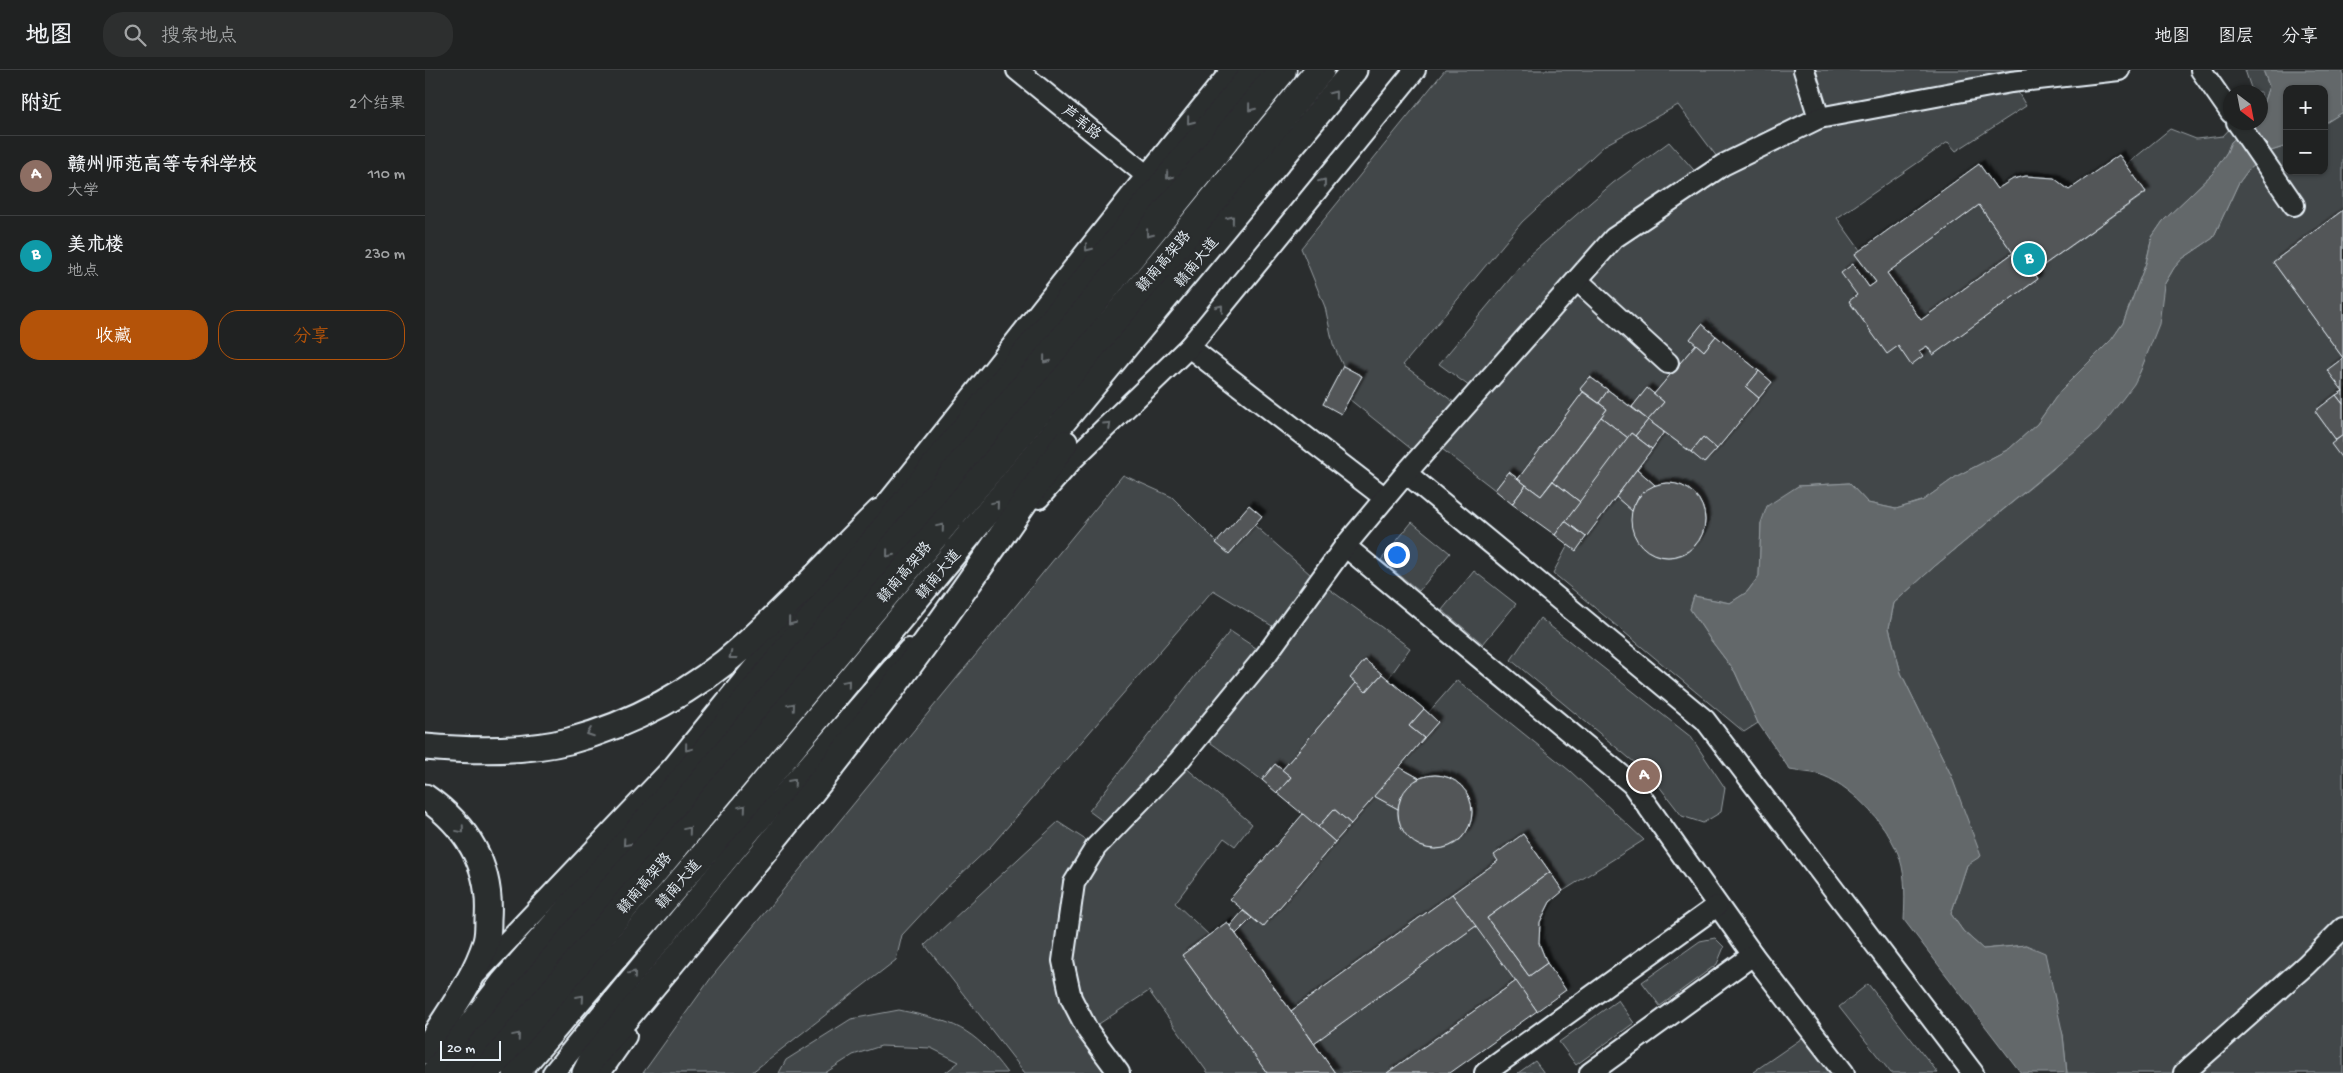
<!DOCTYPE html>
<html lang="zh">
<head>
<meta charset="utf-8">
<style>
	body { margin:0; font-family:"Gochi Hand","LXGW WenKai TC",sans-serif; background:#2d2f2f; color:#f1f3f6 }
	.controls { position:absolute; right:15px; top:15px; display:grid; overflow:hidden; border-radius:10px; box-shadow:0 1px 4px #0004 }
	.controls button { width:45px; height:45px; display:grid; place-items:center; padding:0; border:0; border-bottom:1px solid #3d3f40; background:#202222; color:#f1f3f6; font:25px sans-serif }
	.compass { position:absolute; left:1798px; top:15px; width:45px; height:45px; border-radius:50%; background:#202222; box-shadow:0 1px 4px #0004; rotate:148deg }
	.scale { position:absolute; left:15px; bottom:12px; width:61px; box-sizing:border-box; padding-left:5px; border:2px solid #e8f1f8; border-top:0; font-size:14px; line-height:18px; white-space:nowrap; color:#e8f1f8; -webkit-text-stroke:4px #2a2d2e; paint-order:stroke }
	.you { position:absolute; left:971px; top:484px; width:18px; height:18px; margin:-12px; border:4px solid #fff; border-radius:50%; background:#1a73e8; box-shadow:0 0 0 8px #1a73e833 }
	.badge { display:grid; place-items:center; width:32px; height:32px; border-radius:50%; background:#b45309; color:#fff; font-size:16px; font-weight:700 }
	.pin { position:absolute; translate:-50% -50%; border:2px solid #fff; box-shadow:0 1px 5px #0006 }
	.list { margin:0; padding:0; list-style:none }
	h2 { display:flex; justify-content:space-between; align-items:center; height:65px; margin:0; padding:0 20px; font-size:21px }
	h2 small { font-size:16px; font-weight:400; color:#a2a4a5 }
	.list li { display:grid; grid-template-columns:32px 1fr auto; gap:15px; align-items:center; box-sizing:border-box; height:80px; padding:0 20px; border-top:1px solid #3d3f40 }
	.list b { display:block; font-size:19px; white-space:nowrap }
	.list p { margin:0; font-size:16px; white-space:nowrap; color:#a2a4a5 }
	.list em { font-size:16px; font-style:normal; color:#a2a4a5 }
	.actions { display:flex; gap:10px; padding:15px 20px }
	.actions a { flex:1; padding:11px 0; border:1px solid #b45309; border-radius:20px; text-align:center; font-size:18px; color:#b45309 }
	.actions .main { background:#b45309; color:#fff }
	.icon { flex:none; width:28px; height:28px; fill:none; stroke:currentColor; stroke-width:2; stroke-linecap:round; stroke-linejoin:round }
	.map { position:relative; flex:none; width:1918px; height:1003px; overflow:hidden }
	header { display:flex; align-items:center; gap:30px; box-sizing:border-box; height:70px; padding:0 25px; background:#202222; border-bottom:1px solid #3d3f40 }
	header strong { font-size:24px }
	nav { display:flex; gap:28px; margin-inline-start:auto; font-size:18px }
	.search { width:350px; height:45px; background:#2d2f2f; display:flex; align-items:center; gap:12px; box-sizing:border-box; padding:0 18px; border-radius:20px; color:#a2a4a5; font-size:19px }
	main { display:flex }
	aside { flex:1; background:#202222 }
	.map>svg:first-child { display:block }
	.green { fill:#424648; stroke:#959ca0; fill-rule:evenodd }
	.water { fill:#63686b; stroke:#989fa3 }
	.building { fill:#535759; stroke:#e8f1f8; fill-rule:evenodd; filter:url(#shadow) }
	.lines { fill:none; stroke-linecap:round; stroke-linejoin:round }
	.minor-casing { stroke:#e8f1f8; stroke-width:24 }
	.major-casing { stroke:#e8f1f8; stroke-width:29 }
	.highway-casing { stroke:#e8f1f8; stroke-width:31 }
	.minor { stroke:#2a2d2e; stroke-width:20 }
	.major { stroke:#2a2d2e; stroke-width:25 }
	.highway { stroke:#2a2d2e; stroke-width:28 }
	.oneway { stroke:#6c7275 }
	.labels { text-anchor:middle; stroke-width:4.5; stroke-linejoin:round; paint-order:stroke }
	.street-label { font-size:15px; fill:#e8f1f8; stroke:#2a2d2e }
</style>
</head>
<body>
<header>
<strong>地图</strong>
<div class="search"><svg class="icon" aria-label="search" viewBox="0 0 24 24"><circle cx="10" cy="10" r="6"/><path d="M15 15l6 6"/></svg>搜索地点</div>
<nav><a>地图</a><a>图层</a><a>分享</a></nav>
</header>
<main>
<aside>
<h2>附近<small>2个结果</small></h2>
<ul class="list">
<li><span class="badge" style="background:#8d6e63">A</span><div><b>赣州师范高等专科学校</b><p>大学</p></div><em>110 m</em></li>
<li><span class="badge" style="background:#0f9aa8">B</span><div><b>美术楼</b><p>地点</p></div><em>230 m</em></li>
</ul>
<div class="actions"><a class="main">收藏</a><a>分享</a></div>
</aside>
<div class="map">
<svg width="1918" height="1003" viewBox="0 0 1918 1003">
	<defs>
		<filter id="shadow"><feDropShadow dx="4.5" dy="-4.5" stdDeviation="1" flood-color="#0009"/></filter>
	</defs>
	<rect width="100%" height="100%" fill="#2a2d2e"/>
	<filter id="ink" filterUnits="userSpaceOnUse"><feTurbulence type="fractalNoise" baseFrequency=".02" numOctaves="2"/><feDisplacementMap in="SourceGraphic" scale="10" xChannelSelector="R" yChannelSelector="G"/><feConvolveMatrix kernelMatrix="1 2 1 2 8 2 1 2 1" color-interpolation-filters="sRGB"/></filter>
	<g filter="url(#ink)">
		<g class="green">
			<path d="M 1020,0 L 1694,0 L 1587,12 L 1601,36 L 1531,81 L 1523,72 L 1412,148 L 1435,180 L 1430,184 L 1451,212 L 1444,217 L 1428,195 L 1432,225 L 1424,232 L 1462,283 L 1473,276 L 1486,294 L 1498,286 L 1494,281 L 1502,276 L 1508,285 L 1613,209 L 1609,202 L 1721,123 L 1701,95 L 1745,59 L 1771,69 L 1798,66 L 1810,53 L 1828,53 L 1806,72 L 1802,82 L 1788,103 L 1738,151 L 1727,167 L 1721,193 L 1698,253 L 1687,269 L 1636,320 L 1612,354 L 1584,379 L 1532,406 L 1497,431 L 1471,439 L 1443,433 L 1424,413 L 1373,416 L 1336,453 L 1334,506 L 1322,522 L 1305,533 L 1269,526 L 1265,539 L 1285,569 L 1310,602 L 1333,653 L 1319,662 L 1128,503 L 1143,475 L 1150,480 L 1191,427 L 1207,441 C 1201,498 1274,502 1280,454 C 1281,444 1278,434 1272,426 C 1260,413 1245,412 1230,415 L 1212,399 L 1239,362 L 1280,393 L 1347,312 L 1277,254 L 1265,269 L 1271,274 L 1229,324 L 1222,319 L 1207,337 L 1165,307 L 1155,319 L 1158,322 L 1093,409 L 1084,402 L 1070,420 L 1008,372 L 995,386 L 924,329 L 918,296 L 908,274 L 900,237 L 876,178 ZM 1253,35 L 1298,95 L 1276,108 L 1244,72 L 1188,113 L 1105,185 L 1014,294 L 1052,322 L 1037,338 L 978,295 L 1097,152 L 1180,75 Z"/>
			<path d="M 1820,0 L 1838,0 L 1844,16 L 1836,40 L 1836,22 L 1825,22 L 1826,18 Z"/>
			<path d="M 1918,42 L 1918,140 L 1848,192 L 1918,288 L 1903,300 L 1918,321 L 1890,341 L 1911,370 L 1918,390 L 1918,1003 L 1642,1003 L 1638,965 L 1601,875 L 1558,879 L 1538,861 L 1526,844 L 1542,795 L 1538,740 L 1526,705 L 1476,603 L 1464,558 L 1469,533 L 1510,496 L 1628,399 L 1715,302 L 1723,280 L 1739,215 L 1749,198 L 1757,189 L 1788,168 L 1813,114 L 1824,99 L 1846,81 L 1862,76 L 1862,101 L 1899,101 L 1899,54 Z"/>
			<path d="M 1554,135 L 1588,183 L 1496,250 L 1462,203 Z"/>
			<path d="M 698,405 L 747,427 L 804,484 L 829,455 L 893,511 L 985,578 L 963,609 L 940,590 L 925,608 L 931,613 L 857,700 L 850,694 L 837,710 L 775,665 L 753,691 L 827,754 L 810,776 L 799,768 L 750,833 L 784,865 L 757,885 L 842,1003 L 783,1003 L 724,921 L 663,961 L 694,1003 L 600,1003 L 500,875 L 633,752 L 670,776 L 687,758 L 664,741 L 805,561 L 840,584 L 857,562 L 788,520 L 566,776 L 516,823 L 477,865 L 471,890 L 326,1003 L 218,1003 L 286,908 Z"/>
			<path d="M 987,452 L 1025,483 L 994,521 L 956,490 Z"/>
			<path d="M 1049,501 L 1091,534 L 1058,574 L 1017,540 Z"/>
			<path d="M 1115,548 L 1266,667 L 1300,718 L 1296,742 L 1278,753 L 1257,746 L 1227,707 L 1086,590 Z"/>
			<path d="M 1032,610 L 1145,701 L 1219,770 L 1138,821 L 1098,764 L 1073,791 L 866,941 L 811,864 L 827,848 L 838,857 L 949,726 L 973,739 C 971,752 979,764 989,772 C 994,777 1002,779 1010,779 C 1064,779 1057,689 994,708 L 974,697 L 1013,652 L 1003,643 Z"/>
			<path d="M 1051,856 L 1091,911 L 962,1003 L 910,1003 L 889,973 Z"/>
			<path d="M 1290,868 L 1299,877 L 1292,894 L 1235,936 L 1217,912 L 1275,871 Z"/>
			<path d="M 1443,914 L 1513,1003 L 1466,1003 L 1414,937 Z"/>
			<path d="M 1193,930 L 1209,953 L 1151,995 L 1134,972 Z"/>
			<path d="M 474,940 C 529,952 547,956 582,1003 L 520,1003 L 534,992 L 506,978 L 456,976 L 428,985 L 400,1003 L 354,1003 L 361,990 L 426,949 Z"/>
			<path d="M 1386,962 L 1419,1003 L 1329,1003 L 1328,1002 Z"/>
			<path d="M 1110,991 L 1119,1003 L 1093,1003 Z"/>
		</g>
		<path class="water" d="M 1838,0 L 1918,0 L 1918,42 L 1899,54 L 1899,19 L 1862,19 L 1862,76 L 1846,81 L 1824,99 L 1813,114 L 1788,168 L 1757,189 L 1749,198 L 1739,215 L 1734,254 L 1715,302 L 1709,314 L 1673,361 L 1510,496 L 1469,533 L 1464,558 L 1476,603 L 1526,705 L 1556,786 L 1542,795 L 1526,844 L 1538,861 L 1558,879 L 1601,875 L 1620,883 L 1638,965 L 1642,1003 L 1596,1003 L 1479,850 C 1480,831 1481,807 1475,789 C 1465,758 1429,718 1399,706 C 1389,702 1375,702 1365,700 L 1333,653 L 1310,602 L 1285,569 L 1265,539 L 1269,526 L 1305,533 L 1322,522 L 1334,506 L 1336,453 L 1342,436 L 1373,416 L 1424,413 L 1443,433 L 1471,439 L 1497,431 L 1532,406 L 1584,379 L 1612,354 L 1636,320 L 1687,269 L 1698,253 L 1721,193 L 1727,167 L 1738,151 L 1788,103 L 1802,82 L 1806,72 L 1828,53 L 1836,52 L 1836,40 L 1844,16 Z"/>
		<g class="building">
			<path d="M 1694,85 L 1721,122 L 1609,202 L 1613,209 L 1508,285 L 1502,276 L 1494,281 L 1498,286 L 1486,295 L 1473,276 L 1462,284 L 1424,231 L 1432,225 L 1416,203 L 1428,194 L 1444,217 L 1451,212 L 1430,184 L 1554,94 L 1572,119 L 1588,109 L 1601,106 L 1629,108 L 1644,120 ZM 1554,135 L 1588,183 L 1496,250 L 1462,203 Z"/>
			<path d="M 1918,140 L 1918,288 L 1848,192 Z"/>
			<path d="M 1277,254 L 1291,266 L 1279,281 L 1265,269 Z"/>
			<path d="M 1291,266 L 1334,301 L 1321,317 L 1334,328 L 1292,379 L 1278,367 L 1266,382 L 1223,350 L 1239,332 L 1229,324 L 1271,274 L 1279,281 Z"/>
			<path d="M 1918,288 L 1918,334 L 1911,325 L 1918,321 L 1902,300 Z"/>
			<path d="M 918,296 L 937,306 L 916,344 L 898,334 Z"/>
			<path d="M 1334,301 L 1347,312 L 1334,328 L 1321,317 Z"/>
			<path d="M 1165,307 L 1183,320 L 1174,333 L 1155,319 Z"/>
			<path d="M 1222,318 L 1239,332 L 1223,350 L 1207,337 Z"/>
			<path d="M 1183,320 L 1223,350 L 1210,366 L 1206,363 L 1203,368 L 1176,347 L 1182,339 L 1174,333 Z"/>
			<path d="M 1158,322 L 1182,339 L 1116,426 L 1093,409 Z"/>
			<path d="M 1911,325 L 1918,334 L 1918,365 L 1911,370 L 1890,341 Z"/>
			<path d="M 1176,347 L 1203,368 L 1155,432 L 1128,411 Z"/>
			<path d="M 1223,350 L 1239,362 L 1227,379 L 1210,366 Z"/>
			<path d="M 1206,363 L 1227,379 L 1161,467 L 1140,451 Z"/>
			<path d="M 1918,365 L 1918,390 L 1906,374 Z"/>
			<path d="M 1278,367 L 1292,379 L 1279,393 L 1266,382 Z"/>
			<path d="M 1212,399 L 1230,415 L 1213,427 L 1207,441 L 1191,427 Z"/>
			<path d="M 1084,402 L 1101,415 L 1087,434 L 1070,420 Z"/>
			<path d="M 1128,411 L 1155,432 L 1130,465 L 1087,434 L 1101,415 L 1116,426 Z"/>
			<circle cx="1243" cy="450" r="37"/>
			<path d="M 824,435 L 837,446 L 804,484 L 791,473 Z"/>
			<path d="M 1140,451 L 1161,467 L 1151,481 L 1130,465 Z"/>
			<path d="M 940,590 L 957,604 L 941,622 L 925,608 Z"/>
			<path d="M 957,604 L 999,639 L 984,656 L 999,668 L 926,754 L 909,739 L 893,757 L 852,723 L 866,707 L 857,700 L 931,613 L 941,622 Z"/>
			<path d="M 999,639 L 1013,652 L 999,668 L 984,656 Z"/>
			<path d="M 850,694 L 866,707 L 852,723 L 837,710 Z"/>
			<path d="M 974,697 L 994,708 L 982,718 L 975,730 L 973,739 L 949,726 Z"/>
			<circle cx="1010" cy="742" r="37"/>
			<path d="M 909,739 L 926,754 L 910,772 L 893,757 Z"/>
			<path d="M 878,744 L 910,772 L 838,857 L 805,829 Z"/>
			<path d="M 1098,764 L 1125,802 L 1062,848 L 1104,906 L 1122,893 L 1141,920 L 1112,941 L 1027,824 L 1073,791 L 1069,785 Z"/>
			<path d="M 1125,802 L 1138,821 L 1125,832 L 1115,852 L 1114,873 L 1122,893 L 1104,906 L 1062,848 Z"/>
			<path d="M 1027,824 L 1051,856 L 889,973 L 866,941 Z"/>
			<path d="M 818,841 L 827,848 L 811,864 L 805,856 Z"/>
			<path d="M 802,852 L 866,941 L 910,1003 L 842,1003 L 757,885 Z"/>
			<path d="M 1091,911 L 1112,941 L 1025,1003 L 962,1003 Z"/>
		</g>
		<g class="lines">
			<g class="minor-casing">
				<g id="minor">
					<path d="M 592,0 L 721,105"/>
					<path d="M 1379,0 L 1394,48"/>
					<path d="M 1776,0 L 1806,43"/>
					<path d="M 1812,52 L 1869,135"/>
					<path d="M 1152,210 L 1243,293"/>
					<path d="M 764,277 L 960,428"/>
					<path d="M 981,403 L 1280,650 L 1548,1003"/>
					<path d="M 614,428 L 648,389 L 764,277 L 990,0"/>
					<path d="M 445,454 C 567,304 684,150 807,0"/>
					<path d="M 920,476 L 1207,714 L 1328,885 L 1419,1003"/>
					<path d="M 52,903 L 247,698 L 394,517"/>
					<path d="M 128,1003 L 327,760 L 484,579"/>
					<path d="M 175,1003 L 201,966"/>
					<path d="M 694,1003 L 663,961 L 646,928 L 638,891 L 649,813 L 671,777 L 753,692 L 841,585 L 920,476 L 981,403 L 1189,168 L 1298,95 L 1394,48 L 1586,12 L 1694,0"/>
					<path d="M 1060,1003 L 1292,836"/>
					<path d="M 1165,1003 L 1328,885"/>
					<path d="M 1759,1003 L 1881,895 L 1918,858"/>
				</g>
			</g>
			<g class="major-casing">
				<g id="major">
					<path d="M 0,677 C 45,681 100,682 144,671 C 207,654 271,620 319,576 C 366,534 409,486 454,442"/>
					<path d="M 0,727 C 42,756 67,796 63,849 C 63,856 63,865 61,872 C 49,911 21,946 0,981"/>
					<path d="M 9,1003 L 78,913 L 258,708 L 530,369 L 830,0"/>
					<path d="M 91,1003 L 309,749 L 929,0"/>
					<path d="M 160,1003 L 167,989 C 263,873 361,758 453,637 C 518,552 579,462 640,373"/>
				</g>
			</g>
			<g class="highway-casing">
				<g id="highway">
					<path d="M 34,1003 L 288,700 L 857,0"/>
					<path d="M 60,1003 L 736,194 L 895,0"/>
				</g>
			</g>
			<use href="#minor" class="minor"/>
			<use href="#major" class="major"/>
			<use href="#highway" class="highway"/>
		</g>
		<defs><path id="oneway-chevron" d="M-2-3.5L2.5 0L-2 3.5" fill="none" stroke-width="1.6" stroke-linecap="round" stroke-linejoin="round" transform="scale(1.25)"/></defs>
		<g class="oneway">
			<use href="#oneway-chevron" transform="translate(909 24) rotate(-51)"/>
			<use href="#oneway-chevron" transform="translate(826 38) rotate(129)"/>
			<use href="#oneway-chevron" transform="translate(765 51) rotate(129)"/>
			<use href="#oneway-chevron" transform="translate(744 106) rotate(129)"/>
			<use href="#oneway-chevron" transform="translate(898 112) rotate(-51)"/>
			<use href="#oneway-chevron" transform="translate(806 149) rotate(-51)"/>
			<use href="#oneway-chevron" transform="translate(724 164) rotate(129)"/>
			<use href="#oneway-chevron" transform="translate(663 178) rotate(128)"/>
			<use href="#oneway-chevron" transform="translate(795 238) rotate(-51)"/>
			<use href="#oneway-chevron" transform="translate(621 290) rotate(129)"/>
			<use href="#oneway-chevron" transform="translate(683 355) rotate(-44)"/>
			<use href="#oneway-chevron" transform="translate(571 434) rotate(-50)"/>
			<use href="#oneway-chevron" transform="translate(516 457) rotate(-50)"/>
			<use href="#oneway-chevron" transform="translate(464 484) rotate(129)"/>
			<use href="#oneway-chevron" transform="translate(366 552) rotate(129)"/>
			<use href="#oneway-chevron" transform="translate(307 586) rotate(143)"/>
			<use href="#oneway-chevron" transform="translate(422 613) rotate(-50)"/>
			<use href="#oneway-chevron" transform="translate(367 636) rotate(-50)"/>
			<use href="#oneway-chevron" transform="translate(165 663) rotate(160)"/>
			<use href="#oneway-chevron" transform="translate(263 678) rotate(129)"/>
			<use href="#oneway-chevron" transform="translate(368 712) rotate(-49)"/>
			<use href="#oneway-chevron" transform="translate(318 738) rotate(-50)"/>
			<use href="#oneway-chevron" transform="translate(36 760) rotate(50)"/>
			<use href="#oneway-chevron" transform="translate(263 760) rotate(-50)"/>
			<use href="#oneway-chevron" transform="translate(201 773) rotate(131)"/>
			<use href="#oneway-chevron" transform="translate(208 904) rotate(-51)"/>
			<use href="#oneway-chevron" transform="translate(156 928) rotate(-49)"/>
			<use href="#oneway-chevron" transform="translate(92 966) rotate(-50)"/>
		</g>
	</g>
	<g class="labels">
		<g class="street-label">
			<text transform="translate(657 52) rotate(39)" y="5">芦苇路</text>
			<text transform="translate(738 191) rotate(-50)" y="5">赣南高架路</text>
			<text transform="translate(771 192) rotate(-51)" y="5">赣南大道</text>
			<text transform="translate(479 502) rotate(-50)" y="5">赣南高架路</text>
			<text transform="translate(513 504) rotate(-50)" y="5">赣南大道</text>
			<text transform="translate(219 813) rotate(-50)" y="5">赣南高架路</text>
			<text transform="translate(253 814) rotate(-49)" y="5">赣南大道</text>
		</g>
	</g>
</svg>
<div class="controls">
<button>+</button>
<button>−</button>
</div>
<svg class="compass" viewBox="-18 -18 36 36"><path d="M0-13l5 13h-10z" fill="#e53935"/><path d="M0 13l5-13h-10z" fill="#a2a4a5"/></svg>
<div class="scale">20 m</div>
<div class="you"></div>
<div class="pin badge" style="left:1219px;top:706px;background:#8d6e63">A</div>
<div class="pin badge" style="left:1604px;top:189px;background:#0f9aa8">B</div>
</div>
</main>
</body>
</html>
